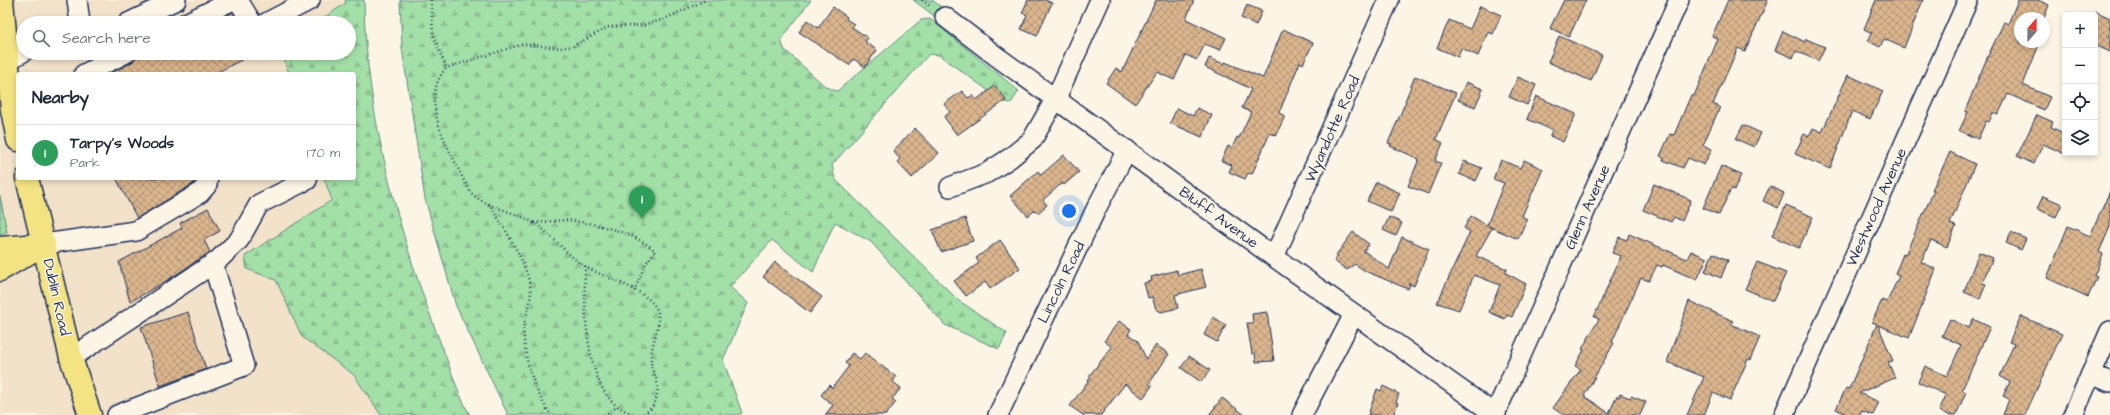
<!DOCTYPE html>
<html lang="en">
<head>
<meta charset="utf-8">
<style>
	body { margin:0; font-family:"Architects Daughter",sans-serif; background:#f6f6f7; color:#1f2937 }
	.controls { position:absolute; right:12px; top:12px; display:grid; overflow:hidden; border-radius:4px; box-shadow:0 2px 6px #0003 }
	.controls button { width:36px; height:36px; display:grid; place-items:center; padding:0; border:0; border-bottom:1px solid #e0e1e3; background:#fff; color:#1f2937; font:20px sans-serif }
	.compass { position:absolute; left:2014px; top:12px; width:36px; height:36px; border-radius:50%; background:#fff; box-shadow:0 2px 6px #0003; rotate:21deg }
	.you { position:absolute; left:1069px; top:211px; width:14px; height:14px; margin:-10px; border:3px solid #fff; border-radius:50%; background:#1a73e8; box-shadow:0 0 0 6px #1a73e833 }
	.badge { display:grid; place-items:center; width:26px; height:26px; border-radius:50%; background:#d93025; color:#fff; font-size:13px; font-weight:700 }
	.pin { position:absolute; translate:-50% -33px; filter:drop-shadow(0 1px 2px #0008) }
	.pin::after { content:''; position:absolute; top:21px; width:14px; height:12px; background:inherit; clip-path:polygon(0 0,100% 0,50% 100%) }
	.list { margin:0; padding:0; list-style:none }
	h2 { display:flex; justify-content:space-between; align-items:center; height:52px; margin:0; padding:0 16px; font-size:17px }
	h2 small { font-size:13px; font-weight:400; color:#747a83 }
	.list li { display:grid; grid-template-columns:26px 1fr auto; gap:12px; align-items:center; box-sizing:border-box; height:56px; padding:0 16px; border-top:1px solid #e0e1e3 }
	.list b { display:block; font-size:15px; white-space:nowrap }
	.list p { margin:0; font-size:13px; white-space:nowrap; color:#747a83 }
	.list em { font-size:13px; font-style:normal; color:#747a83 }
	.icon { flex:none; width:22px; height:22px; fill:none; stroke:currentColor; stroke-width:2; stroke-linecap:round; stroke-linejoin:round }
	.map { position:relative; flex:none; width:2110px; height:415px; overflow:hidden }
	.search { position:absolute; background:#fff; box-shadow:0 2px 6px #0003; left:16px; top:16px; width:340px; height:44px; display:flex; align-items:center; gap:10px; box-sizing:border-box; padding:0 14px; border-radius:22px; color:#747a83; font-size:15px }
	.panel { position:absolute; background:#fff; box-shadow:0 2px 6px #0003; left:16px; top:72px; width:340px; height:108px; border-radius:4px }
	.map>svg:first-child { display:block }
	.built { fill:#f2e2ca }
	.grass { fill:url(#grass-dots); stroke:#5f8882 }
	.forest { fill:url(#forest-firs); stroke:#5f8882 }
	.building { fill:url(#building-cross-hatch); stroke:#1b2f5e }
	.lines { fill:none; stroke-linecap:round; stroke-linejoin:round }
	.minor-casing { stroke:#1b2f5e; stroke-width:22 }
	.major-casing { stroke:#1b2f5e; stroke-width:25 }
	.highway-casing { stroke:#1b2f5e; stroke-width:25 }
	.path { stroke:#1b2f5e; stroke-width:2.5; stroke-dasharray:1 3; stroke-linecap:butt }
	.minor { stroke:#fcf5e5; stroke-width:19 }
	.major { stroke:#f4e382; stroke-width:22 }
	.highway { stroke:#f4e382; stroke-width:22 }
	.labels { text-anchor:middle; stroke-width:3; stroke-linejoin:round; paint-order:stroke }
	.street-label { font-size:15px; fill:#1b2f5e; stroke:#fcf5e5 }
</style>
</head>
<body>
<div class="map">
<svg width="2110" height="415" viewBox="0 0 2110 415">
	<defs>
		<pattern id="grass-dots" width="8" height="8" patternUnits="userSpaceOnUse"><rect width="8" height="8" fill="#a3e0a7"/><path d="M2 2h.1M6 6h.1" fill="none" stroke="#8cc092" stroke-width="1.8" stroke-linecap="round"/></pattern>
		<pattern id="forest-firs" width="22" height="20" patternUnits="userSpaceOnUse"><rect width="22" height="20" fill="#a3e0a7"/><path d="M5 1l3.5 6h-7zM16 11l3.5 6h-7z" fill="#8cc092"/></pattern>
		<pattern id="building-cross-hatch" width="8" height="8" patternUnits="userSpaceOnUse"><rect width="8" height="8" fill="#dab58c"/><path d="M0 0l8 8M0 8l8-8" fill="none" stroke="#b09476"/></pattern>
	</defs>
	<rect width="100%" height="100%" fill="#fcf5e5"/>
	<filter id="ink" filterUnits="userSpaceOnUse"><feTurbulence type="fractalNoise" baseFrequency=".025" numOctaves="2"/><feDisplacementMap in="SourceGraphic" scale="8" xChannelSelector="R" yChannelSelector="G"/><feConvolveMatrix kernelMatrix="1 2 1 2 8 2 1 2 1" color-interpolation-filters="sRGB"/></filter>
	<g filter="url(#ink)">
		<path class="built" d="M 0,0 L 345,0 L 346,3 L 316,23 L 23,23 L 23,53 L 282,53 L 289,74 L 18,74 L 18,178 L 324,178 L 332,200 L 245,256 L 276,280 L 302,337 L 354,375 L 381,415 L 0,415 L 0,238 L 7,232 L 0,196 Z"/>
		<g class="grass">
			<path d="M 913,0 L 932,0 L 948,12 L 941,21 Z"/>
			<path d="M 0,196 L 7,232 L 0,234 Z"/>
		</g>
		<g class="forest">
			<path d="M 345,0 L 364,0 C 365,115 401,241 442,347 C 451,369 458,395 470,415 L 381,415 L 354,375 L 302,337 L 276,280 L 247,269 L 245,256 L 332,200 L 324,178 L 354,178 L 354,74 L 289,74 L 282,53 L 349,53 L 349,23 L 316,23 L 346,3 Z"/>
			<path d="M 400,0 L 811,0 L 781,40 L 784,49 L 826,87 L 837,91 L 921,20 L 930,19 L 1019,91 L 1011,103 L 1004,102 L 939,55 L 929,54 L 832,165 L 835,179 L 958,300 L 1007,333 L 999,349 L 945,325 L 871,242 L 835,222 L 813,272 L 772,240 L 730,287 L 748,303 L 723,360 L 742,413 L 737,415 L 508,415 L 456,306 L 425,199 L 402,48 Z"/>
		</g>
		<g class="building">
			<path d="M 1028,0 L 1045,0 L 1052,3 L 1037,36 L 1021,29 L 1027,15 L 1022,13 Z"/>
			<path d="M 1156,0 L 1194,0 L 1186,19 L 1226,38 L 1220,50 L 1205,44 L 1197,60 L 1186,55 L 1174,80 L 1157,72 L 1135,104 L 1106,83 L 1116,68 L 1122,72 Z"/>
			<path d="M 1564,0 L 1586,0 L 1569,37 L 1550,28 Z"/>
			<path d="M 1728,0 L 1768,0 L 1745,51 L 1738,48 L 1713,104 L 1720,107 L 1703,145 L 1712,149 L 1704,165 L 1688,158 L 1683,168 L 1663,160 L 1664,158 L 1660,156 L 1670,134 L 1674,135 L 1691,95 L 1694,96 L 1718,39 L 1712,36 Z"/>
			<path d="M 1876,0 L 1923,0 L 1904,48 L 1884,39 L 1880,47 L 1868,41 L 1872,33 L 1864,29 Z"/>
			<path d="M 2018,0 L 2038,0 L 2049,5 L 2044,18 L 2020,18 L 2020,42 L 2040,42 L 2023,85 L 2050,97 L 2044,110 L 2008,94 L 1998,115 L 1993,113 L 1989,122 L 1986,121 L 1978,139 L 1959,131 L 1968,112 L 1965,111 L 1987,58 L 2004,22 L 2008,24 Z"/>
			<path d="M 1247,5 L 1262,11 L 1256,25 L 1241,18 Z"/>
			<path d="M 1480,6 L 1501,15 L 1493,34 L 1488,32 L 1478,56 L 1461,48 L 1458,57 L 1437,48 L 1449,20 L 1470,29 Z"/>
			<path d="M 833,7 L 847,17 L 846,19 L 854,24 L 852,27 L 868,38 L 865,42 L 877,50 L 865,67 L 854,59 L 849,65 L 799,32 L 807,20 L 818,28 Z"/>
			<path d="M 2095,11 L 2110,18 L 2110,52 L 2095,45 Z"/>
			<path d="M 233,12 L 239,23 L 211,23 Z"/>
			<path d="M 1283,29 L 1313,43 L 1303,64 L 1300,62 L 1279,113 L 1285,116 L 1276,135 L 1270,133 L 1252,174 L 1248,173 L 1245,179 L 1229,172 L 1232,165 L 1221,161 L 1228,146 L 1232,148 L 1237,137 L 1239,138 L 1251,112 L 1242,108 L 1251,89 L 1205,67 L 1209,58 L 1224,64 L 1225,62 L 1263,78 Z"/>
			<path d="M 1783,31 L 1805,42 L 1806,39 L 1825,47 L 1818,61 L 1796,51 L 1793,58 L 1775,50 Z"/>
			<path d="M 1559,36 L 1602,55 L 1591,81 L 1548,62 Z"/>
			<path d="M 143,53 L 255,53 L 214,74 L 109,74 L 131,63 L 136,57 Z"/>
			<path d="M 1848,75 L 1883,91 L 1870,119 L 1852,111 L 1830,169 L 1795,154 L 1804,134 L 1809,136 L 1813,128 L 1822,132 Z"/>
			<path d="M 1415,76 L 1456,93 L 1436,139 L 1443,143 L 1435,161 L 1441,163 L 1428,194 L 1408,186 L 1419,159 L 1390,146 L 1391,144 L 1388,143 L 1406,101 L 1405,101 Z"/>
			<path d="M 1518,77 L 1536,85 L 1527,105 L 1509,97 Z"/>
			<path d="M 1466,82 L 1483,89 L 1475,107 L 1458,100 Z"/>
			<path d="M 995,86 L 1006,100 L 957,135 L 944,117 L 950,112 L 944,104 L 962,91 L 968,98 L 973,95 L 976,100 Z"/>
			<path d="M 1536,96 L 1576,114 L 1563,142 L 1550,136 L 1552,130 L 1527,119 Z"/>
			<path d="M 1177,108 L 1193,116 L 1197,108 L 1212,115 L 1202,137 L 1170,123 Z"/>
			<path d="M 2037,115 L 2053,122 L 2051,127 L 2065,134 L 2065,154 L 2043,144 L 2034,164 L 2017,156 Z"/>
			<path d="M 1743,125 L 1761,133 L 1754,147 L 1736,139 Z"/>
			<path d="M 915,128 L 939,153 L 912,178 L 897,162 L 900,159 L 893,151 Z"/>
			<path d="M 1950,152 L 1975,164 L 1950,224 L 1956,226 L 1947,247 L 1931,240 L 1921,262 L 1936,269 L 1909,338 L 1878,325 L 1893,361 L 1888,362 L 1895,378 L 1859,393 L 1879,402 L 1873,415 L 1862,411 L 1860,415 L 1848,415 L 1836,409 L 1846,388 L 1849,389 L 1877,324 L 1872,322 L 1882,300 L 1887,302 L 1899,276 L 1895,273 L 1899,264 L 1903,254 L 1905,255 L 1934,190 L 1932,190 Z"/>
			<path d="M 1064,155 L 1079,172 L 1064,185 L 1062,183 L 1043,200 L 1047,205 L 1038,213 L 1035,210 L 1028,216 L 1010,196 L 1038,171 L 1041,175 Z"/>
			<path d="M 1501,160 L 1520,168 L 1524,160 L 1543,169 L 1522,216 L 1527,219 L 1518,239 L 1488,226 L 1492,228 L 1476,256 L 1507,269 L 1506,273 L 1526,284 L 1512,317 L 1507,315 L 1505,319 L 1489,312 L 1500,285 L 1474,275 L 1459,310 L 1437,303 L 1470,232 L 1464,228 L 1471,216 L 1487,225 L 1504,183 L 1493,179 Z"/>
			<path d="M 1464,161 L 1482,168 L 1476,181 L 1459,174 Z"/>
			<path d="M 1721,166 L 1741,175 L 1734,190 L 1731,189 L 1719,215 L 1703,208 Z"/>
			<path d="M 116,178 L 197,178 L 193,184 L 137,218 Z"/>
			<path d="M 1376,182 L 1400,193 L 1391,212 L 1367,201 Z"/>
			<path d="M 1654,184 L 1691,200 L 1682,221 L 1674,217 L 1671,222 L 1643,210 Z"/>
			<path d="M 1770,186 L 1784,193 L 1778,208 L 1763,201 Z"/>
			<path d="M 2110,191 L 2110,227 L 2099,252 L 2103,254 L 2094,276 L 2097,277 L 2088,297 L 2047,278 L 2068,226 L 2090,236 Z"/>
			<path d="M 2043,196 L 2062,204 L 2056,217 L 2037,209 Z"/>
			<path d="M 1786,205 L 1813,217 L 1799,248 L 1772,236 Z"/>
			<path d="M 208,208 L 220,231 L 204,240 L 210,252 L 171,278 L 130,302 L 119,262 L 182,228 L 180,223 Z"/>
			<path d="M 1389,217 L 1402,223 L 1396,236 L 1383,230 Z"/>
			<path d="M 965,218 L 973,241 L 941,252 L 932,230 Z"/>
			<path d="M 1353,232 L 1369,244 L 1364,251 L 1389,269 L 1402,237 L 1429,249 L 1414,286 L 1408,283 L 1410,285 L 1408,289 L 1365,271 L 1355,264 L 1347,270 L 1334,261 L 1338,256 L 1336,255 Z"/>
			<path d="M 2011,232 L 2026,239 L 2021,250 L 2006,243 Z"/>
			<path d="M 1629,234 L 1687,259 L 1691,251 L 1707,258 L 1697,280 L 1663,265 L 1662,267 L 1657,265 L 1649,281 L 1641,278 L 1612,342 L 1614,343 L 1584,396 L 1609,413 L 1617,396 L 1619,397 L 1620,394 L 1630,398 L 1631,396 L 1646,402 L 1640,415 L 1563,415 L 1553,408 L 1581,369 L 1575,366 L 1584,350 L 1582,349 L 1599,319 L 1594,317 L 1621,256 L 1612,253 L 1619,237 L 1627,240 Z"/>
			<path d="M 1000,240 L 1020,268 L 990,289 L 985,282 L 966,296 L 954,281 L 979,263 L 976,258 Z"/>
			<path d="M 1979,252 L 1993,258 L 1982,283 L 1986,284 L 1980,299 L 1964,292 Z"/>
			<path d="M 1713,253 L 1728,260 L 1721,278 L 1705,271 Z"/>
			<path d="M 775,262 L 822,297 L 810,313 L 763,277 Z"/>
			<path d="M 1757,262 L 1786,273 L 1773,301 L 1745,289 Z"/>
			<path d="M 1201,269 L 1206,287 L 1175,295 L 1178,308 L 1161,312 L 1156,309 L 1152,297 L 1148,298 L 1144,283 L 1152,281 L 1151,277 L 1177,270 L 1178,275 Z"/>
			<path d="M 1689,301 L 1733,321 L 1731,324 L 1760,337 L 1750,360 L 1748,359 L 1730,400 L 1713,393 L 1704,415 L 1687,415 L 1704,377 L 1667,362 Z"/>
			<path d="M 188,312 L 206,369 L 160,386 L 141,327 Z"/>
			<path d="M 1267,312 L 1274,361 L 1256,362 L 1255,353 L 1252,354 L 1247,323 L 1253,323 L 1252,314 Z"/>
			<path d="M 2021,316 L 2062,334 L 2025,415 L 2003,415 L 2009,399 L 2003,396 L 2010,382 L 2000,376 L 2014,344 L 2009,342 Z"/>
			<path d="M 1213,317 L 1226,325 L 1217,342 L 1204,335 Z"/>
			<path d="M 1950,319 L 1969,328 L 1973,319 L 1990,327 L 1962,390 L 1966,392 L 1956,415 L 1949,415 L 1939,411 L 1946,395 L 1918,382 L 1925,366 L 1947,376 L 1961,345 L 1942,336 Z"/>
			<path d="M 1119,321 L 1131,329 L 1128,334 L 1138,341 L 1146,359 L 1156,345 L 1169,354 L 1149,384 L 1152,386 L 1143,398 L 1125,384 L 1101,415 L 1083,415 L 1070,406 L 1091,377 L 1089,376 L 1112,347 L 1104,341 Z"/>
			<path d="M 852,353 L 860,359 L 865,353 L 896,377 L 893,382 L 901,388 L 892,399 L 896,402 L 886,415 L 825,415 L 833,405 L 821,395 L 829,385 L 832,388 L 849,366 L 845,363 Z"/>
			<path d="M 1189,356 L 1210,370 L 1201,382 L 1181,368 Z"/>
			<path d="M 1383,386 L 1399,394 L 1396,402 L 1398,403 L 1393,415 L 1368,415 L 1377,389 L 1381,391 Z"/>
			<path d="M 1222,398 L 1245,415 L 1209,415 Z"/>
		</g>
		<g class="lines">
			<g class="minor-casing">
				<g id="minor">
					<path d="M 77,0 L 80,23"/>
					<path d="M 238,0 L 252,23"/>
					<path d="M 945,17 L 996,56 L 1274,257 L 1496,415"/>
					<path d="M 128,23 L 176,0"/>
					<path d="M 186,23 L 233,0"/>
					<path d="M 266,23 L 310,0"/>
					<path d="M 8,60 L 23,52"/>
					<path d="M 84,74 L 126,53"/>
					<path d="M 950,187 L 987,173 L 1010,158 L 1032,140 L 1056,98 L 1100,0"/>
					<path d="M 44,244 L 136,231 L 200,193 L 207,185 L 208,178"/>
					<path d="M 1274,257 L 1389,0"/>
					<path d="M 71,358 L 217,261 L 239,240 L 259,204 L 307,180"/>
					<path d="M 2091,374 L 2110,382"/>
					<path d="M 1495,414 L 1679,0"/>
					<path d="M 117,415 L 244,366 L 213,264"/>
					<path d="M 998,415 L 1097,207 L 1127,150"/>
					<path d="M 1302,415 L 1354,314"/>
					<path d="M 1784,415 L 1968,0"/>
					<path d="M 2073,415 L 2110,331"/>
				</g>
			</g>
			<g class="major-casing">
				<g id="major">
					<path d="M 2,0 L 12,110 L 18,140"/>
					<path d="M 27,178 L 71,358 L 90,415"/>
				</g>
			</g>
			<g class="highway-casing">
				<g id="highway">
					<path d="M 0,73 L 7,45"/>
					<path d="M 0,248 L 39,245"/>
					<path d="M 0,270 L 44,244"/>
				</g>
			</g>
			<g class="path">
				<path d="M 431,0 L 433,34 L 446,68"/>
				<path d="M 922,0 L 931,7"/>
				<path d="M 489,204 C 503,226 526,261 530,286 C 533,299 526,313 524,325 C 522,355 534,391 551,415"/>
				<path d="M 534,223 C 548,222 561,219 574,221 C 598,224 638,234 655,251 L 646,263 L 634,291"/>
				<path d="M 585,266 C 584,304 584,392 624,410 C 630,413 635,415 642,414 C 657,410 661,388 655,376 C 641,350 669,323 654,305 C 640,287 605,278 586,267 C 566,255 553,235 534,223 C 516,212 494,209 477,198 C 468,192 463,178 458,168 C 444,140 420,98 446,68 L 523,44 L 560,48 L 573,46 L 609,27 L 643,25 L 662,20 L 706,0"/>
				<path d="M 604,415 L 617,407"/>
			</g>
			<use href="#minor" class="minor"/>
			<use href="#major" class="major"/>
			<use href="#highway" class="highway"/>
		</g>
	</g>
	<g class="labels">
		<g class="street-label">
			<text transform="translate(1332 129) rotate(-66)" y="5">Wyandotte Road</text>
			<text transform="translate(1587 207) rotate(-66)" y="5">Glenn Avenue</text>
			<text transform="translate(1876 207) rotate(-66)" y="5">Westwood Avenue</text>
			<text transform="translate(1219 217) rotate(36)" y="5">Bluff Avenue</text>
			<text transform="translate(1061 282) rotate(-64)" y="5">Lincoln Road</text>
			<text transform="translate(57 297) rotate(77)" y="5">Dublin Road</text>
		</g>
	</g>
</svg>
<div class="controls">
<button>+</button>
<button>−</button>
<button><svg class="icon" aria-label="locate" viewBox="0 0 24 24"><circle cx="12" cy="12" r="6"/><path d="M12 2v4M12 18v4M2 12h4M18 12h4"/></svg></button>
<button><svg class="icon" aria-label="layers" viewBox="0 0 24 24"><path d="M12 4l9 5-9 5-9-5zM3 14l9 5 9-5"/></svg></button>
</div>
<svg class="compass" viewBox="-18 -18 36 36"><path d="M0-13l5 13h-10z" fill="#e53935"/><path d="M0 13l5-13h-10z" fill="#747a83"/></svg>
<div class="you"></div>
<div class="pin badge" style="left:642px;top:219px;background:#2e9e5b">1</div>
<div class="search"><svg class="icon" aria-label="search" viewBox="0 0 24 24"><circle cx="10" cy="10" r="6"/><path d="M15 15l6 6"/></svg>Search here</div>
<section class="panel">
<h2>Nearby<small></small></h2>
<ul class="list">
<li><span class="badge" style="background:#2e9e5b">1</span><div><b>Tarpy's Woods</b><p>Park</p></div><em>170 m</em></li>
</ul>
</section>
</div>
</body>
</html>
